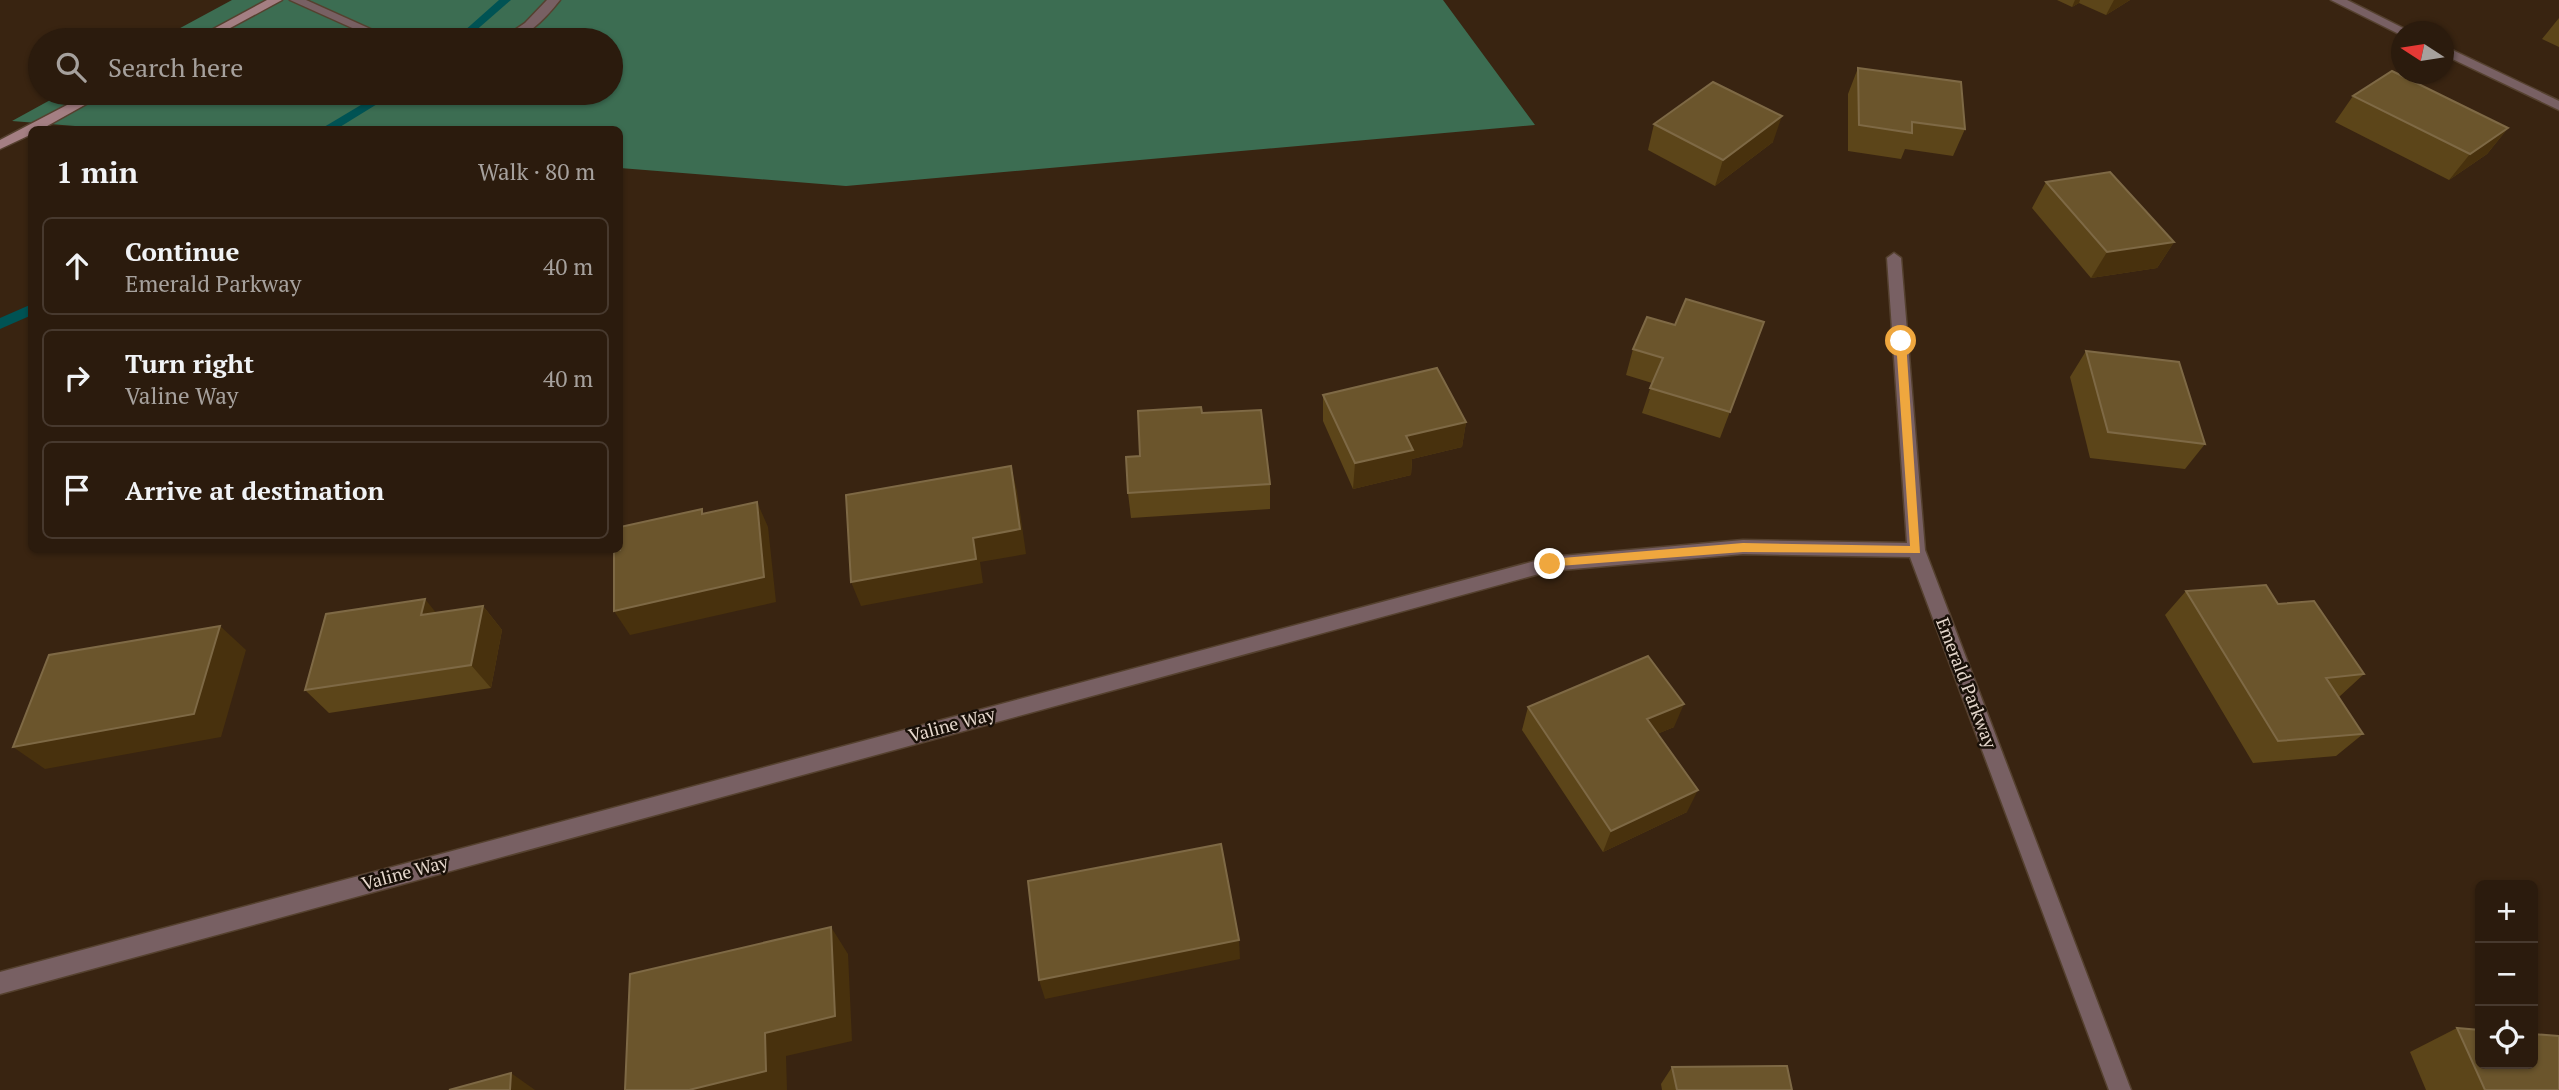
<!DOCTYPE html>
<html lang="en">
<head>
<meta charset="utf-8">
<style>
	body { margin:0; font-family:"PT Serif",serif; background:#37281b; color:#f1f3f6 }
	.controls { position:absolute; right:21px; bottom:21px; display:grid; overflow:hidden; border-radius:10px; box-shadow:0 2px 5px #0004 }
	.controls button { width:63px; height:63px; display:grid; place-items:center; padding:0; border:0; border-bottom:2px solid #47392e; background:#2b1b0d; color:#f1f3f6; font:35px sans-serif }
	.compass { position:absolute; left:2391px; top:21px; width:63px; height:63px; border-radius:50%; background:#2b1b0d; box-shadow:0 2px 5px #0004; rotate:282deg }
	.stop { position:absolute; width:21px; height:21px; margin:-16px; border:5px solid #efa73e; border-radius:50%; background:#fff }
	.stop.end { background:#efa73e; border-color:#fff; box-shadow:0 2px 7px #0008 }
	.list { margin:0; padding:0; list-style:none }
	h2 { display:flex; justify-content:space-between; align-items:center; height:91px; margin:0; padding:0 28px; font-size:30px }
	h2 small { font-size:23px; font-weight:400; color:#a6a19d }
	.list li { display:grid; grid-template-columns:46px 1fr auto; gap:21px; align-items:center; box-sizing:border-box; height:98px; margin:0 14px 14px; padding:0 14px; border:2px solid #47392e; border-radius:10px }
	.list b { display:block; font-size:26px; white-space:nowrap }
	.list p { margin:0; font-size:23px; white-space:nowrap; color:#a6a19d }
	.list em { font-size:23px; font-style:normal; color:#a6a19d }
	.icon { flex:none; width:38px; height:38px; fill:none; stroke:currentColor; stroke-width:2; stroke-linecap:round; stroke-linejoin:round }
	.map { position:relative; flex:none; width:2559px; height:1090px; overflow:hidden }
	.search { position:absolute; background:#2b1b0d; box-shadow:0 2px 5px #0004; left:28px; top:28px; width:595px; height:77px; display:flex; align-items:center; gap:18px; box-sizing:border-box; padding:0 24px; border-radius:38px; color:#a6a19d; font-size:26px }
	.panel { position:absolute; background:#2b1b0d; box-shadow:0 2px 5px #0004; left:28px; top:126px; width:595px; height:427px; border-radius:10px }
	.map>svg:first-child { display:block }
	.forest { fill:#3c6d52 }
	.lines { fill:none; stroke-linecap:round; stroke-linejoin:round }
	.stream { fill:#005354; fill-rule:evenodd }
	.lane-casing { stroke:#55412f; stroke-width:3 }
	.street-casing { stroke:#55412f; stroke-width:3 }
	.secondary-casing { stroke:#55412f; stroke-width:3 }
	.lane { fill:#786063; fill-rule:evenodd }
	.street { fill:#786063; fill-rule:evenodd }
	.secondary { fill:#a47f83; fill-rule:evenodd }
	.wall { fill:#5c4519 }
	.shaded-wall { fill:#48310d }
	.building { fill:#6b552c; stroke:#7e6945; stroke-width:2 }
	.route { fill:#efa73e }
	.labels { text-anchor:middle; stroke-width:5; stroke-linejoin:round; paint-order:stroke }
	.street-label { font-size:18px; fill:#e6d8cd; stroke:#191008 }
</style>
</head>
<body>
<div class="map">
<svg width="2559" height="1090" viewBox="0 0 2559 1090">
	<rect width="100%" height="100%" fill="#392411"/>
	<path class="forest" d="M 232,0 L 1443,0 L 1535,125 L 846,186 L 620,168 L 620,130 L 125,130 L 12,121 L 63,93 L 611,93 L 611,40 L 158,40 Z"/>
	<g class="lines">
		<g class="stream">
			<path d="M 499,0 L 511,0 L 465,40 L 454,40 Z"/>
			<path d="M 381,93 L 395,93 L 335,130 L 319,130 Z"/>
			<path d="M 32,304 L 32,315 L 0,329 L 0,318 Z"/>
		</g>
		<g class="lane-casing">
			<g id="lane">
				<path d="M 290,0 L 306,0 L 395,40 L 379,40 Z"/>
				<path d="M 547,0 L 560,0 C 544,20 526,40 500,40 L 525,23 Z"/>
			</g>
		</g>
		<g class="street-casing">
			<g id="street">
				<path d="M 2331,0 L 2347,0 L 2411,32 L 2402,32 L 2401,35 Z"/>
				<path d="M 2444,46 L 2559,101 L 2559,110 L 2444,55 Z"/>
				<path d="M 1894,253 L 1901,258 L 1925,550 L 2131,1090 L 2109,1090 L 1910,557 L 1743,554 L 1550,571 L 0,994 L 0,972 L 1550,557 L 1743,540 L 1907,543 L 1887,258 Z"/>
			</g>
		</g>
		<g class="secondary-casing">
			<g id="secondary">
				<path d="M 267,0 L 282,0 L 208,40 L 193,40 Z"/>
				<path d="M 90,93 L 106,93 L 40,130 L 32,130 L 32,134 L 0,149 L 0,140 Z"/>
			</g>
		</g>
		<use href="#lane" class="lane"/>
		<use href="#street" class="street"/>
		<use href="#secondary" class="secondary"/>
	</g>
	<g class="wall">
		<path d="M 2057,0 L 2130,0 L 2106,15 L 2079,3 L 2072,7 Z"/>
		<path d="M 2559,18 L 2559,47 L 2542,39 Z"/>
		<path d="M 1858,68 L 1965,129 L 1953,156 L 1905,149 L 1901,159 L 1848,151 L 1848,94 Z"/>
		<path d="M 2353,96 L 2508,128 L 2487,154 L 2449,180 L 2335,122 Z"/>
		<path d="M 1654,124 L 1773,142 L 1715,186 L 1648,150 Z"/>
		<path d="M 2046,182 L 2174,242 L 2157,268 L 2091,278 L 2032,208 Z"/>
		<path d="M 1764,322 L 1720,438 L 1642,413 L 1652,383 L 1626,375 L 1633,349 L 1675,325 Z"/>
		<path d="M 2086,351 L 2205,444 L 2185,469 L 2090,458 L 2070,377 Z"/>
		<path d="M 1323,395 L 1466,422 L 1462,447 L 1412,459 L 1411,475 L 1353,489 L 1323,421 Z"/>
		<path d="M 1202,413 L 1270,484 L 1270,509 L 1131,518 L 1128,493 L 1140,456 Z"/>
		<path d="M 2186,591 L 2278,604 L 2364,674 L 2339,697 L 2363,734 L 2336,756 L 2253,763 L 2165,615 Z"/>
		<path d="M 483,606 L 502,630 L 491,688 L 329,713 L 305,690 L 436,613 Z"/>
		<path d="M 1528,707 L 1674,727 L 1657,734 L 1687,812 L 1603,852 L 1522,730 Z"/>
		<path d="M 2457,1028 L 2559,1090 L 2426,1090 L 2410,1052 Z"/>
		<path d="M 1672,1067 L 1792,1090 L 1662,1090 L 1661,1084 Z"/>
	</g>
	<g class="shaded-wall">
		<path d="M 2075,0 L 2080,0 L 2079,3 L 2072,7 Z"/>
		<path d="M 2114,0 L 2130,0 L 2106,15 Z"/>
		<path d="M 1782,116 L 1773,142 L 1715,186 L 1723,160 Z"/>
		<path d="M 2508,128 L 2487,154 L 2449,180 L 2470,154 Z"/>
		<path d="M 2174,242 L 2157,268 L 2091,278 L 2107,252 Z"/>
		<path d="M 1466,422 L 1462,447 L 1412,459 L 1411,475 L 1353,489 L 1355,463 L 1406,436 Z"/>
		<path d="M 1011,466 L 1017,491 L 1026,554 L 980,562 L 983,583 L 861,606 L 851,582 L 973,538 Z"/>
		<path d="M 757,502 L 768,527 L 776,602 L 630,635 L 614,611 Z"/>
		<path d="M 425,599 L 445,624 L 421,615 Z"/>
		<path d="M 483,606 L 502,630 L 491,688 L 471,665 Z"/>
		<path d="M 220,626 L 246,650 L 221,737 L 45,769 L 13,747 Z"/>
		<path d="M 1684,704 L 1674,727 L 1638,742 L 1647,719 Z"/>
		<path d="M 1698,790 L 1687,812 L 1603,852 L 1611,831 Z"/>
		<path d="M 831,927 L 848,954 L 852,1041 L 786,1056 L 787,1090 L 689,1090 L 765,1033 Z"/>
		<path d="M 1239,940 L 1240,959 L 1045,999 L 1039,980 Z"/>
		<path d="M 511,1073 L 535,1090 L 510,1090 Z"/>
	</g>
	<g class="building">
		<path d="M 1858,68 L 1961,82 L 1965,129 L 1912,122 L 1912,133 L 1859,125 Z"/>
		<path d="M 2392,71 L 2508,128 L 2470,154 L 2353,96 Z"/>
		<path d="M 1713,82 L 1782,116 L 1723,160 L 1654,124 Z"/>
		<path d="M 2110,172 L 2174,242 L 2107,252 L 2046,182 Z"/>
		<path d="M 1686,299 L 1764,322 L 1730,412 L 1650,388 L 1663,358 L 1633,349 L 1647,317 L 1675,325 Z"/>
		<path d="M 2086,351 L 2179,362 L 2205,444 L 2108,432 Z"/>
		<path d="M 1437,368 L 1466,422 L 1406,436 L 1413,450 L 1355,463 L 1323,395 Z"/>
		<path d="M 1201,407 L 1202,413 L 1261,410 L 1270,484 L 1128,493 L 1126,457 L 1140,456 L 1138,411 Z"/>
		<path d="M 1011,466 L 1020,529 L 973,538 L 976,559 L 851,582 L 846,495 Z"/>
		<path d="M 757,502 L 764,577 L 614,611 L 614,550 L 620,550 L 620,527 L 702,509 L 702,514 Z"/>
		<path d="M 2266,585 L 2278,604 L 2314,601 L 2364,674 L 2326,678 L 2363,734 L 2278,741 L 2186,591 Z"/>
		<path d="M 425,599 L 421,615 L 483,606 L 471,665 L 305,690 L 326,614 Z"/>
		<path d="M 220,626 L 194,714 L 13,747 L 49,655 Z"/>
		<path d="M 1648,656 L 1684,704 L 1647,719 L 1698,790 L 1611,831 L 1528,707 Z"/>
		<path d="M 1221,844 L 1239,940 L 1039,980 L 1028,881 Z"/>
		<path d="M 831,927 L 835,1016 L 765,1033 L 766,1071 L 689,1090 L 625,1090 L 630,974 Z"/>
		<path d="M 2457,1028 L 2480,1030 L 2480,1064 L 2533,1064 L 2533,1034 L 2559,1036 L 2559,1090 L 2485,1090 Z"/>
		<path d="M 1787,1066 L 1792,1090 L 1677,1090 L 1672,1067 Z"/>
		<path d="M 511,1073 L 510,1090 L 449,1090 Z"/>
	</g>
	<path class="route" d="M 1901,337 L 1906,341 L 1920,553 L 1743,552 L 1546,567 L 1545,564 L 1550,559 L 1743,543 L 1910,546 L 1896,341 Z"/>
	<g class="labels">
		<g class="street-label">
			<text transform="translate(1966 683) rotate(69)" y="6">Emerald Parkway</text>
			<text transform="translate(952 725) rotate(-15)" y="6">Valine Way</text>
			<text transform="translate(405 873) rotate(-15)" y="6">Valine Way</text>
		</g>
	</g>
</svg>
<div class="controls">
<button>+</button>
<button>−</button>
<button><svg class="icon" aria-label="locate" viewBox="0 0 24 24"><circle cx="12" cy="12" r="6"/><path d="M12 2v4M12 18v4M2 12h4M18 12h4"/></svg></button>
</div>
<svg class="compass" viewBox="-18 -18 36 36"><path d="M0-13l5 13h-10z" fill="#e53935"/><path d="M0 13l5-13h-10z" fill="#a6a19d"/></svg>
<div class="stop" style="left:1901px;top:341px"></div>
<div class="stop end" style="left:1550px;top:564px"></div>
<div class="search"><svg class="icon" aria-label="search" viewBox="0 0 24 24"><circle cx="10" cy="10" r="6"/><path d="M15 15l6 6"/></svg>Search here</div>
<section class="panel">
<h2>1 min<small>Walk · 80 m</small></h2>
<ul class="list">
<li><svg class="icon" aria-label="ahead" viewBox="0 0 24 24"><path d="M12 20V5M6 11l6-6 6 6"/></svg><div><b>Continue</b><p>Emerald Parkway</p></div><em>40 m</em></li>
<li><svg class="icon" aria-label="right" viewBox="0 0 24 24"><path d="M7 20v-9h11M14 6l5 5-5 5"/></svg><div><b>Turn right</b><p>Valine Way</p></div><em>40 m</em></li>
<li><svg class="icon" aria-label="arrive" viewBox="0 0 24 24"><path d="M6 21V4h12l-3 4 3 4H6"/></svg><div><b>Arrive at destination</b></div></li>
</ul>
</section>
</div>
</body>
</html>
